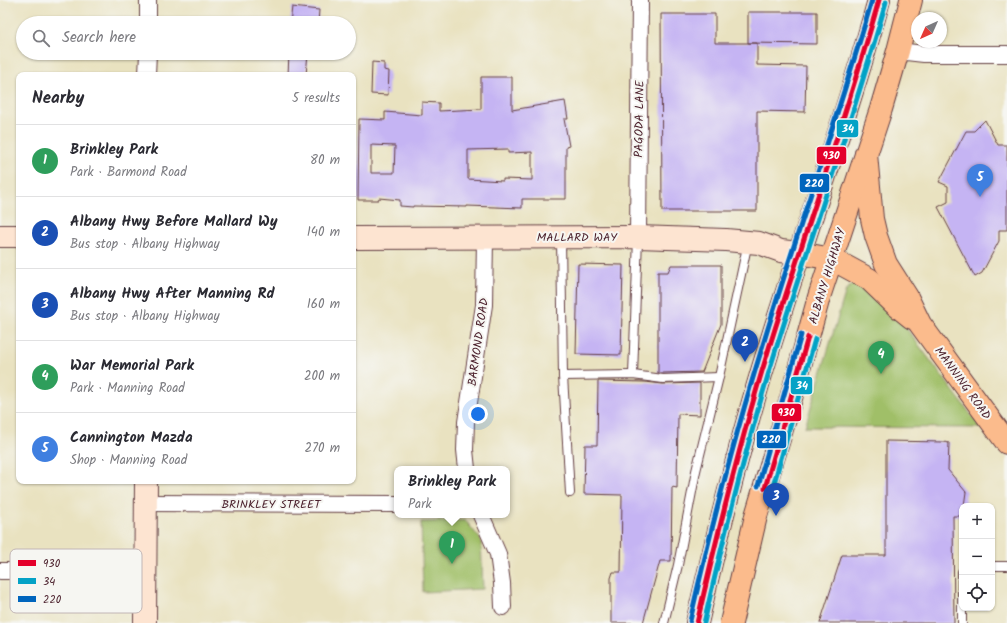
<!DOCTYPE html>
<html lang="en">
<head>
<meta charset="utf-8">
<style>
	body { margin:0; font-family:Kalam,sans-serif; background:#f7f7f7; color:#2b2b33 }
	.controls { position:absolute; right:12px; bottom:12px; display:grid; overflow:hidden; border-radius:8px; box-shadow:0 1px 3px #0004 }
	.controls button { width:36px; height:36px; display:grid; place-items:center; padding:0; border:0; border-bottom:1px solid #e1e1e2; background:#fff; color:#2b2b33; font:20px sans-serif }
	.compass { position:absolute; left:911px; top:12px; width:36px; height:36px; border-radius:50%; background:#fff; box-shadow:0 1px 3px #0004; rotate:225deg }
	.you { position:absolute; left:478px; top:414px; width:14px; height:14px; margin:-10px; border:3px solid #fff; border-radius:50%; background:#1a73e8; box-shadow:0 0 0 6px #1a73e833 }
	.badge { display:grid; place-items:center; width:26px; height:26px; border-radius:50%; background:#7c3aed; color:#fff; font-size:13px; font-weight:700 }
	.pin { position:absolute; translate:-50% -33px; filter:drop-shadow(0 1px 2px #0008) }
	.pin::after { content:''; position:absolute; top:21px; width:14px; height:12px; background:inherit; clip-path:polygon(0 0,100% 0,50% 100%) }
	.popup { position:absolute; left:394px; top:466px; width:116px; height:52px; box-sizing:border-box; display:grid; place-content:center; border-radius:8px; background:#fff; filter:drop-shadow(0 1px 3px #0005); font-size:13px; white-space:nowrap; color:#7c7c81 }
	.popup b { font-size:15px; color:#2b2b33 }
	.popup::after { content:''; position:absolute; left:50%; top:100%; margin-left:-8px; border:8px solid transparent; border-top-color:#fff }
	.list { margin:0; padding:0; list-style:none }
	h2 { display:flex; justify-content:space-between; align-items:center; height:52px; margin:0; padding:0 16px; font-size:17px }
	h2 small { font-size:13px; font-weight:400; color:#7c7c81 }
	.list li { display:grid; grid-template-columns:26px 1fr auto; gap:12px; align-items:center; box-sizing:border-box; height:72px; padding:0 16px; border-top:1px solid #e1e1e2 }
	.list b { display:block; font-size:15px; white-space:nowrap }
	.list p { margin:0; font-size:13px; white-space:nowrap; color:#7c7c81 }
	.list em { font-size:13px; font-style:normal; color:#7c7c81 }
	.icon { flex:none; width:22px; height:22px; fill:none; stroke:currentColor; stroke-width:2; stroke-linecap:round; stroke-linejoin:round }
	.map { position:relative; flex:none; width:1007px; height:623px; overflow:hidden }
	.search { position:absolute; background:#fff; box-shadow:0 1px 3px #0004; left:16px; top:16px; width:340px; height:44px; display:flex; align-items:center; gap:10px; box-sizing:border-box; padding:0 14px; border-radius:22px; color:#7c7c81; font-size:15px }
	.panel { position:absolute; background:#fff; box-shadow:0 1px 3px #0004; left:16px; top:72px; width:340px; height:412px; border-radius:8px }
	.map>svg:first-child { display:block }
	.green { fill:#a0bf68; stroke:#756f4a }
	.building { fill:#c5b4f3; fill-rule:evenodd }
	.lines { fill:none; stroke-linecap:round; stroke-linejoin:round }
	.lane-casing { stroke:#623c41; stroke-width:10 }
	.street-casing { stroke:#623c41; stroke-width:18 }
	.secondary-casing { stroke:#623c41; stroke-width:24 }
	.primary-casing { stroke:#623c41; stroke-width:24 }
	.highway-casing { stroke:#623c41; stroke-width:24 }
	.lane { stroke:#fff; stroke-width:8 }
	.street { stroke:#fff; stroke-width:16 }
	.secondary { stroke:#fde4d1; stroke-width:22 }
	.primary { stroke:#fbbb8c; stroke-width:22 }
	.highway { stroke:#fbbb8c; stroke-width:22 }
	.bus-1-casing { stroke:#f6f6f2; stroke-width:8 }
	.bus-2-casing { stroke:#f6f6f2; stroke-width:8 }
	.bus-3-casing { stroke:#f6f6f2; stroke-width:8 }
	.bus-1 { stroke:#e4002b; stroke-width:5 }
	.bus-2 { stroke:#04a2c6; stroke-width:5 }
	.bus-3 { stroke:#0065bd; stroke-width:5 }
	.labels { text-anchor:middle; stroke-width:4; stroke-linejoin:round; paint-order:stroke }
	.street-label { font-size:12px; fill:#4a1f2b; stroke:#f6f6f2 }
	.key { fill:#f6f6f2; stroke:#c2b6b6; stroke-width:1 }
	.key-label { font-size:11px; fill:#4a1f2b }
	.line-badge { stroke:#f6f6f2; stroke-width:1.5 }
	.badge-label { font-size:11px; text-anchor:middle; font-weight:bold; fill:#fff }
</style>
</head>
<body>
<div class="map">
<svg width="1007" height="623" viewBox="0 0 1007 623">
	<rect width="100%" height="100%" fill="#f6f6f2"/>
	<filter id="ink" filterUnits="userSpaceOnUse"><feTurbulence type="fractalNoise" baseFrequency=".025" numOctaves="2"/><feDisplacementMap in="SourceGraphic" scale="8" xChannelSelector="R" yChannelSelector="G"/><feConvolveMatrix kernelMatrix="1 2 1 2 8 2 1 2 1" color-interpolation-filters="sRGB"/></filter>
	<filter id="wash" filterUnits="userSpaceOnUse"><feTurbulence type="fractalNoise" baseFrequency=".012" numOctaves="4" result="noise"/><feDisplacementMap in="SourceGraphic" scale="16" xChannelSelector="R" yChannelSelector="G"/><feGaussianBlur stdDeviation="0.9" result="paint"/><feColorMatrix in="noise" values="0 0 0 0 0 0 0 0 0 0 0 0 0 0 0 0 0 1.4 0 .05"/><feComposite in="paint" operator="in"/></filter>
	<g filter="url(#wash)">
		<rect width="100%" height="100%" fill="#e9e2c0"/>
		<g class="green">
			<path d="M 861,283 L 900,320 L 981,428 L 805,427 L 846,290 L 853,284 Z"/>
			<path d="M 465,520 L 481,540 L 483,589 L 423,592 L 421,522 Z"/>
		</g>
		<g id="blocks">
			<g class="building">
				<path d="M 292,7 L 319,10 L 318,23 L 290,23 Z"/>
				<path d="M 748,12 L 817,12 L 817,44 L 748,43 Z"/>
				<path d="M 661,14 L 715,14 L 715,43 L 757,43 L 757,65 L 806,66 L 805,112 L 757,111 L 757,211 L 662,211 Z"/>
				<path d="M 289,53 L 308,53 L 306,75 L 288,75 Z"/>
				<path d="M 372,62 L 384,63 L 384,70 L 389,71 L 388,95 L 371,94 Z"/>
				<path d="M 481,77 L 512,77 L 512,110 L 565,101 L 568,119 L 564,119 L 569,146 L 566,147 L 566,199 L 522,199 L 522,208 L 467,206 L 467,207 L 413,206 L 413,207 L 400,206 L 400,200 L 379,198 L 378,200 L 358,200 L 359,119 L 385,120 L 385,112 L 422,115 L 422,102 L 439,103 L 439,111 L 481,109 ZM 371,145 L 395,146 L 394,173 L 371,173 ZM 508,149 L 508,153 L 532,152 L 532,180 L 503,179 L 503,181 L 468,179 L 468,150 Z"/>
				<path d="M 985,120 L 998,145 L 1007,145 L 1007,230 L 999,230 L 999,241 L 982,273 L 975,277 L 938,207 L 948,202 L 948,186 L 939,182 L 966,131 L 974,131 Z"/>
				<path d="M 578,264 L 623,265 L 621,355 L 576,354 Z"/>
				<path d="M 671,265 L 721,265 L 721,324 L 702,372 L 663,373 L 658,373 L 658,272 L 668,272 Z"/>
				<path d="M 598,381 L 645,382 L 663,384 L 700,383 L 700,415 L 678,414 L 677,488 L 672,487 L 671,561 L 660,561 L 643,623 L 611,623 L 611,578 L 613,572 L 621,572 L 622,495 L 584,494 L 585,445 L 597,445 Z"/>
				<path d="M 886,441 L 944,442 L 949,443 L 948,470 L 966,492 L 964,506 L 962,506 L 962,516 L 953,516 L 954,623 L 820,623 L 842,555 L 886,555 Z"/>
			</g>
		</g>
	</g>
	<g filter="url(#ink)">
		<use href="#blocks" fill-opacity="0" stroke="#623c41" stroke-width="1"/>
		<g class="lines">
			<g class="lane-casing">
				<g id="lane">
					<path d="M 561,238 L 563,376 L 570,493"/>
					<path d="M 633,375 L 638,238"/>
					<path d="M 563,376 L 633,375 L 663,379 L 719,377"/>
					<path d="M 992,566 L 1007,566"/>
					<path d="M 664,623 L 678,565 L 696,471 L 719,377 L 748,242"/>
					<path d="M 962,623 L 962,572"/>
				</g>
			</g>
			<g class="street-casing">
				<g id="street">
					<path d="M 148,23 L 148,0"/>
					<path d="M 898,51 L 924,54 L 1007,54"/>
					<path d="M 147,75 L 148,53"/>
					<path d="M 638,237 L 640,0"/>
					<path d="M 467,469 L 465,450 L 466,422 L 484,305 L 485,237"/>
					<path d="M 145,503 L 397,504"/>
					<path d="M 481,515 L 498,554 L 502,583 L 503,607"/>
					<path d="M 0,571 L 145,571"/>
				</g>
			</g>
			<g class="secondary-casing">
				<g id="secondary">
					<path d="M 0,236 L 19,236"/>
					<path d="M 353,238 L 638,237 L 726,240 L 759,243 L 781,251 L 799,253"/>
					<path d="M 145,623 L 146,481"/>
				</g>
			</g>
			<g class="primary-casing">
				<g id="primary">
					<path d="M 866,154 L 872,219 L 876,236 L 886,264 L 907,297 L 920,324 L 1007,443"/>
					<path d="M 799,253 L 832,259 L 869,279 L 897,306 L 912,318"/>
				</g>
			</g>
			<g class="highway-casing">
				<g id="highway">
					<path d="M 697,623 C 718,531 741,439 769,348 C 805,232 847,117 879,0"/>
					<path d="M 731,623 L 756,516 L 788,409 L 819,297 L 881,109 L 898,51 L 911,0"/>
				</g>
			</g>
			<use href="#lane" class="lane"/>
			<use href="#street" class="street"/>
			<use href="#secondary" class="secondary"/>
			<use href="#primary" class="primary"/>
			<use href="#highway" class="highway"/>
			<g class="bus-1-casing">
				<g id="bus-1">
					<path d="M 765,488 L 808,337"/>
					<path d="M 697,623 C 718,531 741,439 769,348 C 805,232 846,117 879,0"/>
				</g>
			</g>
			<g class="bus-2-casing">
				<g id="bus-2">
					<path d="M 772,490 L 815,339"/>
					<path d="M 704,623 C 725,531 748,439 776,349 C 812,233 853,119 886,2"/>
				</g>
			</g>
			<g class="bus-3-casing">
				<g id="bus-3">
					<path d="M 758,486 L 801,335"/>
					<path d="M 690,621 C 711,529 734,438 762,348 C 797,231 838,117 872,0"/>
				</g>
			</g>
			<use href="#bus-1" class="bus-1"/>
			<use href="#bus-2" class="bus-2"/>
			<use href="#bus-3" class="bus-3"/>
		</g>
	</g>
	<g class="labels">
		<g class="street-label">
			<text transform="translate(639 119) rotate(-89)" y="4">PAGODA LANE</text>
			<text x="577" y="241">MALLARD WAY</text>
			<text transform="translate(827 276) rotate(-73)" y="4">ALBANY HIGHWAY</text>
			<text transform="translate(478 342) rotate(-82)" y="4">BARMOND ROAD</text>
			<text transform="translate(963 383) rotate(54)" y="4">MANNING ROAD</text>
			<text x="271" y="508">BRINKLEY STREET</text>
		</g>
	</g>
	<rect x="10" y="549" width="132" height="64" rx="6" class="key"/>
	<rect x="18" y="560" width="18" height="6" fill="#e4002b"/>
	<rect x="18" y="578" width="18" height="6" fill="#04a2c6"/>
	<rect x="18" y="596" width="18" height="6" fill="#0065bd"/>
	<g class="key-label">
		<text x="43" y="567">930</text>
		<text x="43" y="585">34</text>
		<text x="43" y="603">220</text>
	</g>
	<g class="line-badge">
		<rect x="836" y="119" width="23" height="19" rx="4" fill="#04a2c6"/>
		<rect x="816" y="146" width="31" height="19" rx="4" fill="#e4002b"/>
		<rect x="799" y="173" width="31" height="20" rx="4" fill="#0065bd"/>
		<rect x="790" y="376" width="23" height="19" rx="4" fill="#04a2c6"/>
		<rect x="771" y="403" width="31" height="19" rx="4" fill="#e4002b"/>
		<rect x="756" y="430" width="31" height="19" rx="4" fill="#0065bd"/>
	</g>
	<g class="badge-label">
		<text x="848" y="132">34</text>
		<text x="831" y="159">930</text>
		<text x="814" y="187">220</text>
		<text x="802" y="389">34</text>
		<text x="786" y="416">930</text>
		<text x="771" y="443">220</text>
	</g>
</svg>
<div class="controls">
<button>+</button>
<button>−</button>
<button><svg class="icon" aria-label="locate" viewBox="0 0 24 24"><circle cx="12" cy="12" r="6"/><path d="M12 2v4M12 18v4M2 12h4M18 12h4"/></svg></button>
</div>
<svg class="compass" viewBox="-18 -18 36 36"><path d="M0-13l5 13h-10z" fill="#e53935"/><path d="M0 13l5-13h-10z" fill="#7c7c81"/></svg>
<div class="you"></div>
<div class="pin badge" style="left:452px;top:564px;background:#2e9e5b">1</div>
<div class="popup"><b>Brinkley Park</b>Park</div>
<div class="pin badge" style="left:745px;top:362px;background:#1a4fb4">2</div>
<div class="pin badge" style="left:776px;top:516px;background:#1a4fb4">3</div>
<div class="pin badge" style="left:881px;top:374px;background:#2e9e5b">4</div>
<div class="pin badge" style="left:980px;top:197px;background:#3f7fe0">5</div>
<div class="search"><svg class="icon" aria-label="search" viewBox="0 0 24 24"><circle cx="10" cy="10" r="6"/><path d="M15 15l6 6"/></svg>Search here</div>
<section class="panel">
<h2>Nearby<small>5 results</small></h2>
<ul class="list">
<li><span class="badge" style="background:#2e9e5b">1</span><div><b>Brinkley Park</b><p>Park · Barmond Road</p></div><em>80 m</em></li>
<li><span class="badge" style="background:#1a4fb4">2</span><div><b>Albany Hwy Before Mallard Wy</b><p>Bus stop · Albany Highway</p></div><em>140 m</em></li>
<li><span class="badge" style="background:#1a4fb4">3</span><div><b>Albany Hwy After Manning Rd</b><p>Bus stop · Albany Highway</p></div><em>160 m</em></li>
<li><span class="badge" style="background:#2e9e5b">4</span><div><b>War Memorial Park</b><p>Park · Manning Road</p></div><em>200 m</em></li>
<li><span class="badge" style="background:#3f7fe0">5</span><div><b>Cannington Mazda</b><p>Shop · Manning Road</p></div><em>270 m</em></li>
</ul>
</section>
</div>
</body>
</html>
